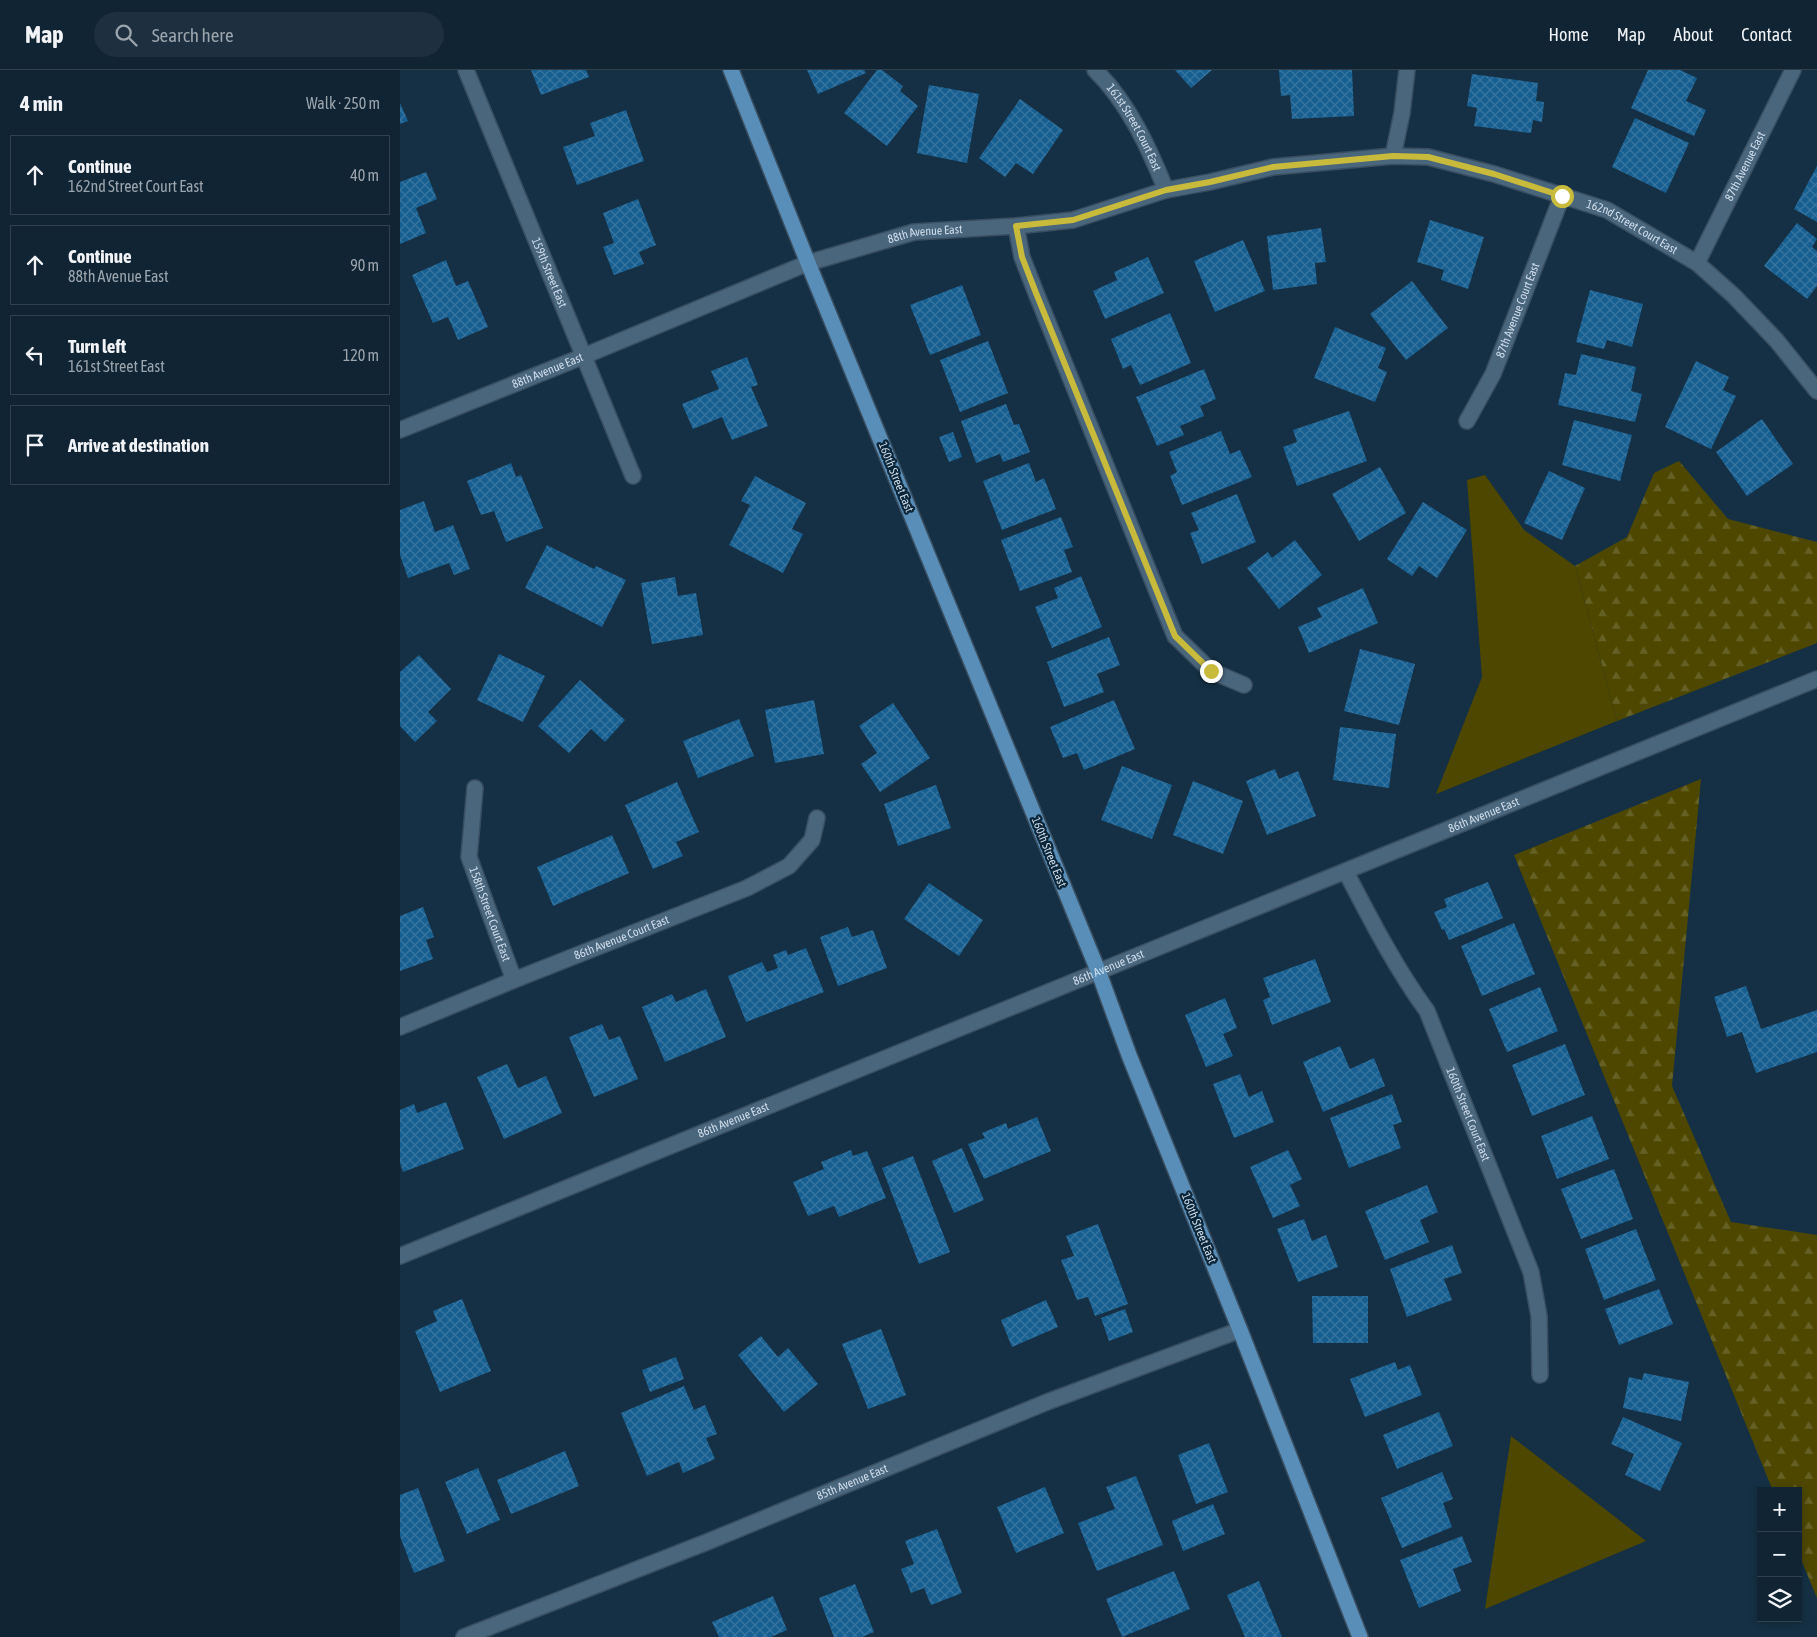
<!DOCTYPE html>
<html lang="en">
<head>
<meta charset="utf-8">
<style>
	body { margin:0; font-family:"Asap Condensed",sans-serif; background:#1e303f; color:#f1f3f6 }
	.controls { position:absolute; right:15px; bottom:15px; display:grid; overflow:hidden; border-radius:0px; box-shadow:0 2px 8px #0003 }
	.controls button { width:45px; height:45px; display:grid; place-items:center; padding:0; border:0; border-bottom:1px solid #30414e; background:#102433; color:#f1f3f6; font:25px sans-serif }
	.stop { position:absolute; width:15px; height:15px; margin:-11px; border:4px solid #c8bb3b; border-radius:50%; background:#fff }
	.stop.end { background:#c8bb3b; border-color:#fff; box-shadow:0 1px 5px #0008 }
	.list { margin:0; padding:0; list-style:none }
	h2 { display:flex; justify-content:space-between; align-items:center; height:65px; margin:0; padding:0 20px; font-size:21px }
	h2 small { font-size:16px; font-weight:400; color:#9ca4ac }
	.list li { display:grid; grid-template-columns:32px 1fr auto; gap:15px; align-items:center; box-sizing:border-box; height:80px; margin:0 10px 10px; padding:0 10px; border:1px solid #30414e; border-radius:0px }
	.list b { display:block; font-size:19px; white-space:nowrap }
	.list p { margin:0; font-size:16px; white-space:nowrap; color:#9ca4ac }
	.list em { font-size:16px; font-style:normal; color:#9ca4ac }
	.icon { flex:none; width:28px; height:28px; fill:none; stroke:currentColor; stroke-width:2; stroke-linecap:round; stroke-linejoin:round }
	.map { position:relative; flex:none; width:1417px; height:1567px; overflow:hidden }
	header { display:flex; align-items:center; gap:30px; box-sizing:border-box; height:70px; padding:0 25px; background:#102433; border-bottom:1px solid #30414e }
	header strong { font-size:24px }
	nav { display:flex; gap:28px; margin-inline-start:auto; font-size:18px }
	.search { width:350px; height:45px; background:#1e303f; display:flex; align-items:center; gap:12px; box-sizing:border-box; padding:0 18px; border-radius:28px; color:#9ca4ac; font-size:19px }
	main { display:flex }
	aside { flex:1; background:#102433 }
	.map>svg:first-child { display:block }
	.forest { fill:url(#forest-firs) }
	.green { fill:#4d4700 }
	.building { fill:url(#building-cross-hatch) }
	.lines { fill:none; stroke-linecap:round; stroke-linejoin:round }
	.minor-casing { stroke:#394e60; stroke-width:18 }
	.major-casing { stroke:#394e60; stroke-width:18 }
	.minor { stroke:#4a667d; stroke-width:15 }
	.major { stroke:#598eb9; stroke-width:15 }
	.route { stroke:#c8bb3b; stroke-width:6 }
	.labels { text-anchor:middle; stroke-width:4.5; stroke-linejoin:round; paint-order:stroke }
	.street-label { font-size:12px; fill:#cddcea; stroke:#0b2539 }
</style>
</head>
<body>
<header>
<strong>Map</strong>
<div class="search"><svg class="icon" aria-label="search" viewBox="0 0 24 24"><circle cx="10" cy="10" r="6"/><path d="M15 15l6 6"/></svg>Search here</div>
<nav><a>Home</a><a>Map</a><a>About</a><a>Contact</a></nav>
</header>
<main>
<aside>
<h2>4 min<small>Walk · 250 m</small></h2>
<ul class="list">
<li><svg class="icon" aria-label="ahead" viewBox="0 0 24 24"><path d="M12 20V5M6 11l6-6 6 6"/></svg><div><b>Continue</b><p>162nd Street Court East</p></div><em>40 m</em></li>
<li><svg class="icon" aria-label="ahead" viewBox="0 0 24 24"><path d="M12 20V5M6 11l6-6 6 6"/></svg><div><b>Continue</b><p>88th Avenue East</p></div><em>90 m</em></li>
<li><svg class="icon" aria-label="left" viewBox="0 0 24 24"><path d="M17 20v-9H6M10 6l-5 5 5 5"/></svg><div><b>Turn left</b><p>161st Street East</p></div><em>120 m</em></li>
<li><svg class="icon" aria-label="arrive" viewBox="0 0 24 24"><path d="M6 21V4h12l-3 4 3 4H6"/></svg><div><b>Arrive at destination</b></div></li>
</ul>
</aside>
<div class="map">
<svg width="1417" height="1567" viewBox="0 0 1417 1567">
	<defs>
		<pattern id="forest-firs" width="22" height="20" patternUnits="userSpaceOnUse" patternTransform="scale(1.25)"><rect width="22" height="20" fill="#4d4700"/><path d="M5 1l3.5 6h-7zM16 11l3.5 6h-7z" fill="#656125"/></pattern>
		<pattern id="building-cross-hatch" width="8" height="8" patternUnits="userSpaceOnUse" patternTransform="scale(1.25)"><rect width="8" height="8" fill="#175f90"/><path d="M0 0l8 8M0 8l8-8" fill="none" stroke="#3875a0"/></pattern>
	</defs>
	<rect width="100%" height="100%" fill="#153044"/>
	<g class="forest">
		<path d="M 1279,391 L 1328,449 L 1417,472 L 1417,573 L 1217,651 L 1175,496 L 1227,467 L 1254,403 Z"/>
		<path d="M 1301,709 L 1272,1016 L 1331,1152 L 1417,1165 L 1417,1528 L 1398,1482 L 1398,1421 L 1373,1421 L 1114,785 Z"/>
	</g>
	<g class="green">
		<path d="M 1085,405 L 1124,460 L 1175,496 L 1217,651 L 1036,724 L 1082,607 L 1067,410 Z"/>
		<path d="M 1111,1366 L 1246,1471 L 1085,1539 Z"/>
	</g>
	<g class="building">
		<path d="M 131,0 L 186,0 L 189,7 L 141,25 Z"/>
		<path d="M 407,0 L 464,0 L 466,3 L 418,24 Z"/>
		<path d="M 477,0 L 482,0 L 503,16 L 500,21 L 518,36 L 487,76 L 444,43 Z"/>
		<path d="M 775,0 L 812,0 L 791,18 Z"/>
		<path d="M 879,0 L 952,0 L 954,46 L 892,49 L 890,25 L 881,26 Z"/>
		<path d="M 1248,0 L 1280,0 L 1297,8 L 1286,31 L 1306,40 L 1294,66 L 1231,38 Z"/>
		<path d="M 1072,4 L 1138,13 L 1136,31 L 1144,32 L 1142,52 L 1133,50 L 1131,63 L 1074,56 L 1077,38 L 1067,36 Z"/>
		<path d="M 529,15 L 579,24 L 567,93 L 517,83 Z"/>
		<path d="M 620,29 L 663,60 L 633,104 L 616,93 L 605,107 L 579,88 Z"/>
		<path d="M 0,33 L 8,51 L 0,54 Z"/>
		<path d="M 226,40 L 244,91 L 177,115 L 163,77 L 195,66 L 190,53 Z"/>
		<path d="M 1235,48 L 1289,73 L 1266,123 L 1212,97 Z"/>
		<path d="M 1417,96 L 1417,152 L 1394,139 Z"/>
		<path d="M 26,102 L 37,129 L 16,138 L 26,163 L 0,174 L 0,112 Z"/>
		<path d="M 238,129 L 256,175 L 239,182 L 244,194 L 214,205 L 203,177 L 214,173 L 203,143 Z"/>
		<path d="M 1030,150 L 1084,167 L 1068,219 L 1041,210 L 1044,200 L 1017,192 Z"/>
		<path d="M 1397,153 L 1417,169 L 1412,177 L 1417,181 L 1417,216 L 1407,229 L 1364,196 Z"/>
		<path d="M 921,158 L 926,192 L 915,193 L 917,214 L 873,220 L 867,166 Z"/>
		<path d="M 843,170 L 865,221 L 815,242 L 794,191 Z"/>
		<path d="M 748,187 L 764,223 L 705,249 L 693,221 L 717,210 L 714,202 Z"/>
		<path d="M 46,190 L 56,216 L 68,211 L 88,257 L 58,270 L 48,247 L 33,253 L 12,205 Z"/>
		<path d="M 1012,211 L 1048,258 L 1006,290 L 970,244 Z"/>
		<path d="M 562,215 L 581,265 L 530,285 L 510,235 Z"/>
		<path d="M 1190,220 L 1243,234 L 1232,277 L 1207,270 L 1204,279 L 1176,272 Z"/>
		<path d="M 770,243 L 791,293 L 740,315 L 731,295 L 723,299 L 711,269 Z"/>
		<path d="M 935,257 L 986,278 L 978,298 L 987,302 L 975,332 L 914,308 Z"/>
		<path d="M 588,271 L 608,323 L 560,342 L 540,290 Z"/>
		<path d="M 1181,284 L 1236,297 L 1231,321 L 1242,324 L 1235,352 L 1158,335 L 1165,303 L 1176,305 Z"/>
		<path d="M 347,287 L 358,315 L 351,317 L 368,356 L 332,370 L 322,347 L 293,359 L 282,334 L 319,319 L 311,301 Z"/>
		<path d="M 1296,291 L 1329,307 L 1323,320 L 1336,326 L 1311,379 L 1265,357 Z"/>
		<path d="M 804,299 L 816,329 L 800,336 L 804,346 L 780,356 L 784,365 L 757,376 L 736,327 Z"/>
		<path d="M 606,334 L 614,355 L 619,354 L 630,382 L 603,392 L 600,384 L 576,393 L 561,351 Z"/>
		<path d="M 949,341 L 967,391 L 897,416 L 883,377 L 897,372 L 893,360 Z"/>
		<path d="M 1362,349 L 1393,394 L 1347,426 L 1316,382 Z"/>
		<path d="M 1174,350 L 1232,365 L 1220,411 L 1162,395 Z"/>
		<path d="M 821,361 L 830,384 L 840,380 L 852,407 L 782,435 L 770,406 L 777,402 L 769,382 Z"/>
		<path d="M 553,362 L 562,387 L 549,392 L 539,367 Z"/>
		<path d="M 111,393 L 116,407 L 121,405 L 143,458 L 106,472 L 94,441 L 81,445 L 67,411 Z"/>
		<path d="M 629,393 L 636,412 L 644,408 L 656,439 L 602,460 L 583,411 Z"/>
		<path d="M 980,397 L 1006,443 L 959,471 L 932,424 Z"/>
		<path d="M 1149,401 L 1185,418 L 1162,470 L 1124,453 Z"/>
		<path d="M 355,406 L 406,433 L 392,459 L 403,464 L 383,503 L 329,475 L 350,435 L 341,431 Z"/>
		<path d="M 837,424 L 856,472 L 802,494 L 790,463 L 799,460 L 791,443 Z"/>
		<path d="M 24,431 L 35,462 L 53,455 L 70,499 L 54,505 L 49,493 L 8,508 L 0,485 L 0,440 Z"/>
		<path d="M 1023,432 L 1067,460 L 1037,508 L 1019,496 L 1012,506 L 987,489 Z"/>
		<path d="M 661,447 L 673,477 L 664,480 L 672,502 L 620,521 L 601,470 Z"/>
		<path d="M 895,470 L 922,505 L 879,539 L 847,498 L 868,482 L 872,488 Z"/>
		<path d="M 147,475 L 194,499 L 196,496 L 226,510 L 202,557 L 125,518 Z"/>
		<path d="M 681,506 L 702,557 L 652,578 L 635,537 L 658,528 L 654,518 Z"/>
		<path d="M 275,507 L 278,526 L 296,523 L 303,565 L 252,574 L 241,513 Z"/>
		<path d="M 963,518 L 978,553 L 909,583 L 898,557 L 922,547 L 917,538 Z"/>
		<path d="M 709,567 L 720,595 L 697,604 L 704,622 L 664,637 L 647,592 Z"/>
		<path d="M 960,579 L 1015,594 L 999,655 L 944,641 Z"/>
		<path d="M 99,584 L 145,606 L 123,652 L 77,630 Z"/>
		<path d="M 19,585 L 51,619 L 28,642 L 37,651 L 15,672 L 0,656 L 0,602 Z"/>
		<path d="M 180,610 L 225,650 L 205,672 L 191,659 L 169,683 L 138,656 Z"/>
		<path d="M 414,630 L 424,684 L 375,693 L 365,640 Z"/>
		<path d="M 714,630 L 735,679 L 684,700 L 677,683 L 663,688 L 650,657 Z"/>
		<path d="M 493,633 L 530,688 L 480,722 L 461,694 L 477,683 L 459,656 Z"/>
		<path d="M 339,649 L 354,686 L 298,708 L 283,671 Z"/>
		<path d="M 940,657 L 996,664 L 989,718 L 933,710 Z"/>
		<path d="M 722,696 L 772,715 L 752,769 L 701,750 Z"/>
		<path d="M 875,699 L 879,709 L 898,701 L 916,746 L 867,765 L 846,711 Z"/>
		<path d="M 793,711 L 843,731 L 823,784 L 773,765 Z"/>
		<path d="M 277,712 L 299,762 L 276,772 L 283,786 L 253,799 L 225,735 Z"/>
		<path d="M 536,715 L 551,758 L 498,776 L 484,734 Z"/>
		<path d="M 212,765 L 229,803 L 153,836 L 137,797 Z"/>
		<path d="M 1088,812 L 1103,848 L 1049,870 L 1044,859 L 1042,860 L 1034,842 L 1047,837 L 1044,829 Z"/>
		<path d="M 529,813 L 583,850 L 559,886 L 504,849 Z"/>
		<path d="M 23,837 L 34,867 L 26,870 L 33,889 L 0,901 L 0,846 Z"/>
		<path d="M 1114,853 L 1135,904 L 1082,926 L 1061,876 Z"/>
		<path d="M 448,857 L 452,867 L 473,860 L 487,898 L 438,916 L 420,867 Z"/>
		<path d="M 406,878 L 424,922 L 346,952 L 328,906 L 362,892 L 367,902 L 378,898 L 373,885 L 386,880 L 388,885 Z"/>
		<path d="M 915,889 L 931,932 L 872,955 L 863,930 L 870,927 L 863,908 Z"/>
		<path d="M 1346,916 L 1361,959 L 1417,940 L 1417,982 L 1356,1003 L 1342,962 L 1327,967 L 1314,927 Z"/>
		<path d="M 1140,917 L 1158,961 L 1107,982 L 1089,939 Z"/>
		<path d="M 306,919 L 326,967 L 265,992 L 242,937 L 272,924 L 276,932 Z"/>
		<path d="M 825,928 L 837,958 L 823,964 L 833,986 L 806,997 L 785,945 Z"/>
		<path d="M 202,954 L 209,970 L 220,966 L 238,1009 L 194,1027 L 169,967 Z"/>
		<path d="M 1165,974 L 1185,1025 L 1132,1046 L 1112,995 Z"/>
		<path d="M 940,976 L 950,999 L 974,988 L 985,1016 L 923,1042 L 903,992 Z"/>
		<path d="M 107,994 L 118,1018 L 146,1006 L 162,1043 L 104,1069 L 77,1007 Z"/>
		<path d="M 840,1004 L 849,1027 L 862,1021 L 874,1052 L 834,1068 L 813,1014 Z"/>
		<path d="M 992,1024 L 1002,1052 L 993,1055 L 1001,1078 L 949,1098 L 930,1048 Z"/>
		<path d="M 46,1032 L 64,1079 L 3,1102 L 0,1093 L 0,1040 L 14,1034 L 17,1043 Z"/>
		<path d="M 1192,1046 L 1209,1089 L 1157,1109 L 1141,1066 Z"/>
		<path d="M 637,1047 L 651,1081 L 584,1109 L 568,1074 L 585,1068 L 582,1063 L 606,1053 L 608,1059 Z"/>
		<path d="M 562,1078 L 584,1130 L 554,1143 L 532,1091 Z"/>
		<path d="M 451,1080 L 453,1086 L 467,1081 L 486,1128 L 439,1147 L 434,1136 L 408,1146 L 393,1112 L 424,1099 L 421,1092 Z"/>
		<path d="M 888,1080 L 902,1109 L 890,1115 L 900,1136 L 873,1148 L 850,1097 Z"/>
		<path d="M 513,1086 L 550,1182 L 519,1194 L 482,1098 Z"/>
		<path d="M 1214,1099 L 1233,1149 L 1181,1169 L 1161,1119 Z"/>
		<path d="M 1027,1115 L 1038,1142 L 1020,1150 L 1029,1172 L 985,1190 L 965,1141 Z"/>
		<path d="M 904,1149 L 912,1171 L 926,1165 L 938,1197 L 898,1212 L 877,1159 Z"/>
		<path d="M 698,1154 L 728,1234 L 695,1246 L 688,1227 L 677,1230 L 661,1190 L 674,1186 L 666,1166 Z"/>
		<path d="M 1236,1159 L 1256,1210 L 1204,1230 L 1185,1179 Z"/>
		<path d="M 1052,1175 L 1062,1203 L 1044,1209 L 1052,1230 L 1007,1247 L 990,1199 Z"/>
		<path d="M 1259,1219 L 1273,1254 L 1219,1275 L 1205,1239 Z"/>
		<path d="M 912,1226 L 968,1226 L 968,1273 L 913,1273 Z"/>
		<path d="M 62,1229 L 91,1301 L 40,1322 L 15,1261 L 37,1251 L 33,1241 Z"/>
		<path d="M 646,1230 L 658,1257 L 612,1277 L 601,1250 Z"/>
		<path d="M 725,1239 L 733,1262 L 709,1271 L 701,1248 Z"/>
		<path d="M 481,1259 L 506,1325 L 468,1339 L 442,1274 Z"/>
		<path d="M 361,1266 L 378,1287 L 388,1278 L 418,1314 L 384,1342 L 338,1285 Z"/>
		<path d="M 276,1287 L 284,1309 L 250,1322 L 242,1300 Z"/>
		<path d="M 995,1292 L 998,1300 L 1010,1295 L 1022,1325 L 965,1347 L 950,1309 Z"/>
		<path d="M 1244,1303 L 1289,1312 L 1281,1351 L 1223,1338 L 1229,1307 L 1242,1310 Z"/>
		<path d="M 284,1316 L 294,1340 L 305,1335 L 317,1364 L 306,1368 L 315,1389 L 283,1403 L 279,1392 L 247,1406 L 221,1343 Z"/>
		<path d="M 1039,1342 L 1053,1376 L 997,1399 L 983,1365 Z"/>
		<path d="M 1223,1347 L 1282,1373 L 1260,1421 L 1225,1405 L 1234,1384 L 1211,1374 Z"/>
		<path d="M 809,1373 L 828,1422 L 796,1434 L 778,1385 Z"/>
		<path d="M 165,1381 L 179,1416 L 111,1444 L 97,1410 Z"/>
		<path d="M 78,1398 L 100,1450 L 67,1464 L 45,1412 Z"/>
		<path d="M 1042,1402 L 1053,1429 L 1043,1433 L 1052,1457 L 1002,1478 L 981,1428 Z"/>
		<path d="M 736,1406 L 763,1475 L 697,1501 L 678,1453 L 715,1439 L 706,1417 Z"/>
		<path d="M 645,1417 L 664,1463 L 616,1483 L 597,1437 Z"/>
		<path d="M 18,1418 L 45,1491 L 14,1503 L 0,1466 L 0,1425 Z"/>
		<path d="M 813,1434 L 825,1464 L 783,1481 L 772,1451 Z"/>
		<path d="M 537,1459 L 562,1523 L 531,1535 L 524,1518 L 511,1523 L 501,1499 L 514,1494 L 505,1471 Z"/>
		<path d="M 1062,1466 L 1072,1492 L 1053,1499 L 1061,1521 L 1019,1538 L 1000,1490 Z"/>
		<path d="M 774,1501 L 790,1539 L 722,1567 L 706,1529 Z"/>
		<path d="M 859,1511 L 882,1567 L 845,1567 L 827,1525 Z"/>
		<path d="M 455,1514 L 474,1562 L 462,1567 L 434,1567 L 419,1528 Z"/>
		<path d="M 373,1526 L 387,1560 L 371,1567 L 319,1567 L 312,1552 Z"/>
	</g>
	<g class="lines">
		<g class="minor-casing">
			<g id="minor">
				<path id="s1" d="M 66,0 L 233,406"/>
				<path id="s2" d="M 695,0 C 728,32 749,78 766,120"/>
				<path d="M 993,86 L 1002,43 L 1007,0"/>
				<path d="M 616,156 L 622,187 L 636,223 L 775,566 L 811,601 L 844,615"/>
				<path id="s3" d="M 1297,193 L 1393,0"/>
				<path id="s4" d="M 1067,351 L 1093,304 L 1162,126"/>
				<path id="s5" d="M 0,360 L 184,286 L 408,193 L 514,162 L 616,156 L 673,150 L 766,120 L 810,112 L 873,97 L 993,86 L 1028,87 L 1094,104 L 1207,140 L 1297,193 L 1334,226 L 1377,271 L 1417,321"/>
				<path id="s6" d="M 75,718 L 69,787 L 114,910"/>
				<path id="s7" d="M 946,802 C 971,850 995,897 1027,941 L 1131,1202 L 1139,1246 L 1140,1305"/>
				<path id="s8" d="M 0,957 L 114,910 L 347,818 L 389,796 L 412,770 L 417,748"/>
				<path id="s9" d="M 0,1186 C 472,993 945,802 1417,609"/>
				<path id="s10" d="M 64,1567 L 307,1472 L 647,1332 L 840,1260"/>
			</g>
		</g>
		<g class="major-casing">
			<path id="major" d="M 331,0 L 408,193 L 699,903 L 729,985 L 840,1260 L 960,1567"/>
		</g>
		<use href="#minor" class="minor"/>
		<use href="#major" class="major"/>
	</g>
	<g class="lines">
		<path class="route" d="M 811,601 L 775,566 L 636,223 L 622,187 L 616,156 L 673,150 L 766,120 L 810,112 L 873,97 L 993,86 L 1028,87 L 1094,104 L 1162,126"/>
	</g>
	<g class="labels">
		<g class="street-label">
			<text dy="4" stroke="none"><textPath href="#s2" startOffset="70">161st Street Court East</textPath></text>
			<text dy="4" stroke="none"><textPath href="#s3" startOffset="108">87th Avenue East</textPath></text>
			<text dy="4" stroke="none"><textPath href="#s5" startOffset="1290">162nd Street Court East</textPath></text>
			<text dy="4" stroke="none"><textPath href="#s5" startOffset="562">88th Avenue East</textPath></text>
			<text dy="4" stroke="none"><textPath href="#s1" startOffset="219">159th Street East</textPath></text>
			<text dy="4" stroke="none"><textPath href="#s4" startOffset="122">87th Avenue Court East</textPath></text>
			<text dy="4" stroke="none"><textPath href="#s5" startOffset="159">88th Avenue East</textPath></text>
			<text transform="translate(496 407) rotate(68)" y="4">160th Street East</text>
			<text dy="4" stroke="none"><textPath href="#s9" startOffset="1170">86th Avenue East</textPath></text>
			<text transform="translate(649 782) rotate(68)" y="4">160th Street East</text>
			<text dy="4" stroke="none"><textPath href="#s6" startOffset="130">158th Street Court East</textPath></text>
			<text dy="4" stroke="none"><textPath href="#s8" startOffset="239">86th Avenue Court East</textPath></text>
			<text dy="4" stroke="none"><textPath href="#s9" startOffset="765">86th Avenue East</textPath></text>
			<text dy="4" stroke="none"><textPath href="#s7" startOffset="272">160th Street Court East</textPath></text>
			<text dy="4" stroke="none"><textPath href="#s9" startOffset="360">86th Avenue East</textPath></text>
			<text transform="translate(799 1158) rotate(68)" y="4">160th Street East</text>
			<text dy="4" stroke="none"><textPath href="#s10" startOffset="418">85th Avenue East</textPath></text>
		</g>
	</g>
</svg>
<div class="controls">
<button>+</button>
<button>−</button>
<button><svg class="icon" aria-label="layers" viewBox="0 0 24 24"><path d="M12 4l9 5-9 5-9-5zM3 14l9 5 9-5"/></svg></button>
</div>
<div class="stop" style="left:1162px;top:126px"></div>
<div class="stop end" style="left:811px;top:601px"></div>
</div>
</main>
</body>
</html>
